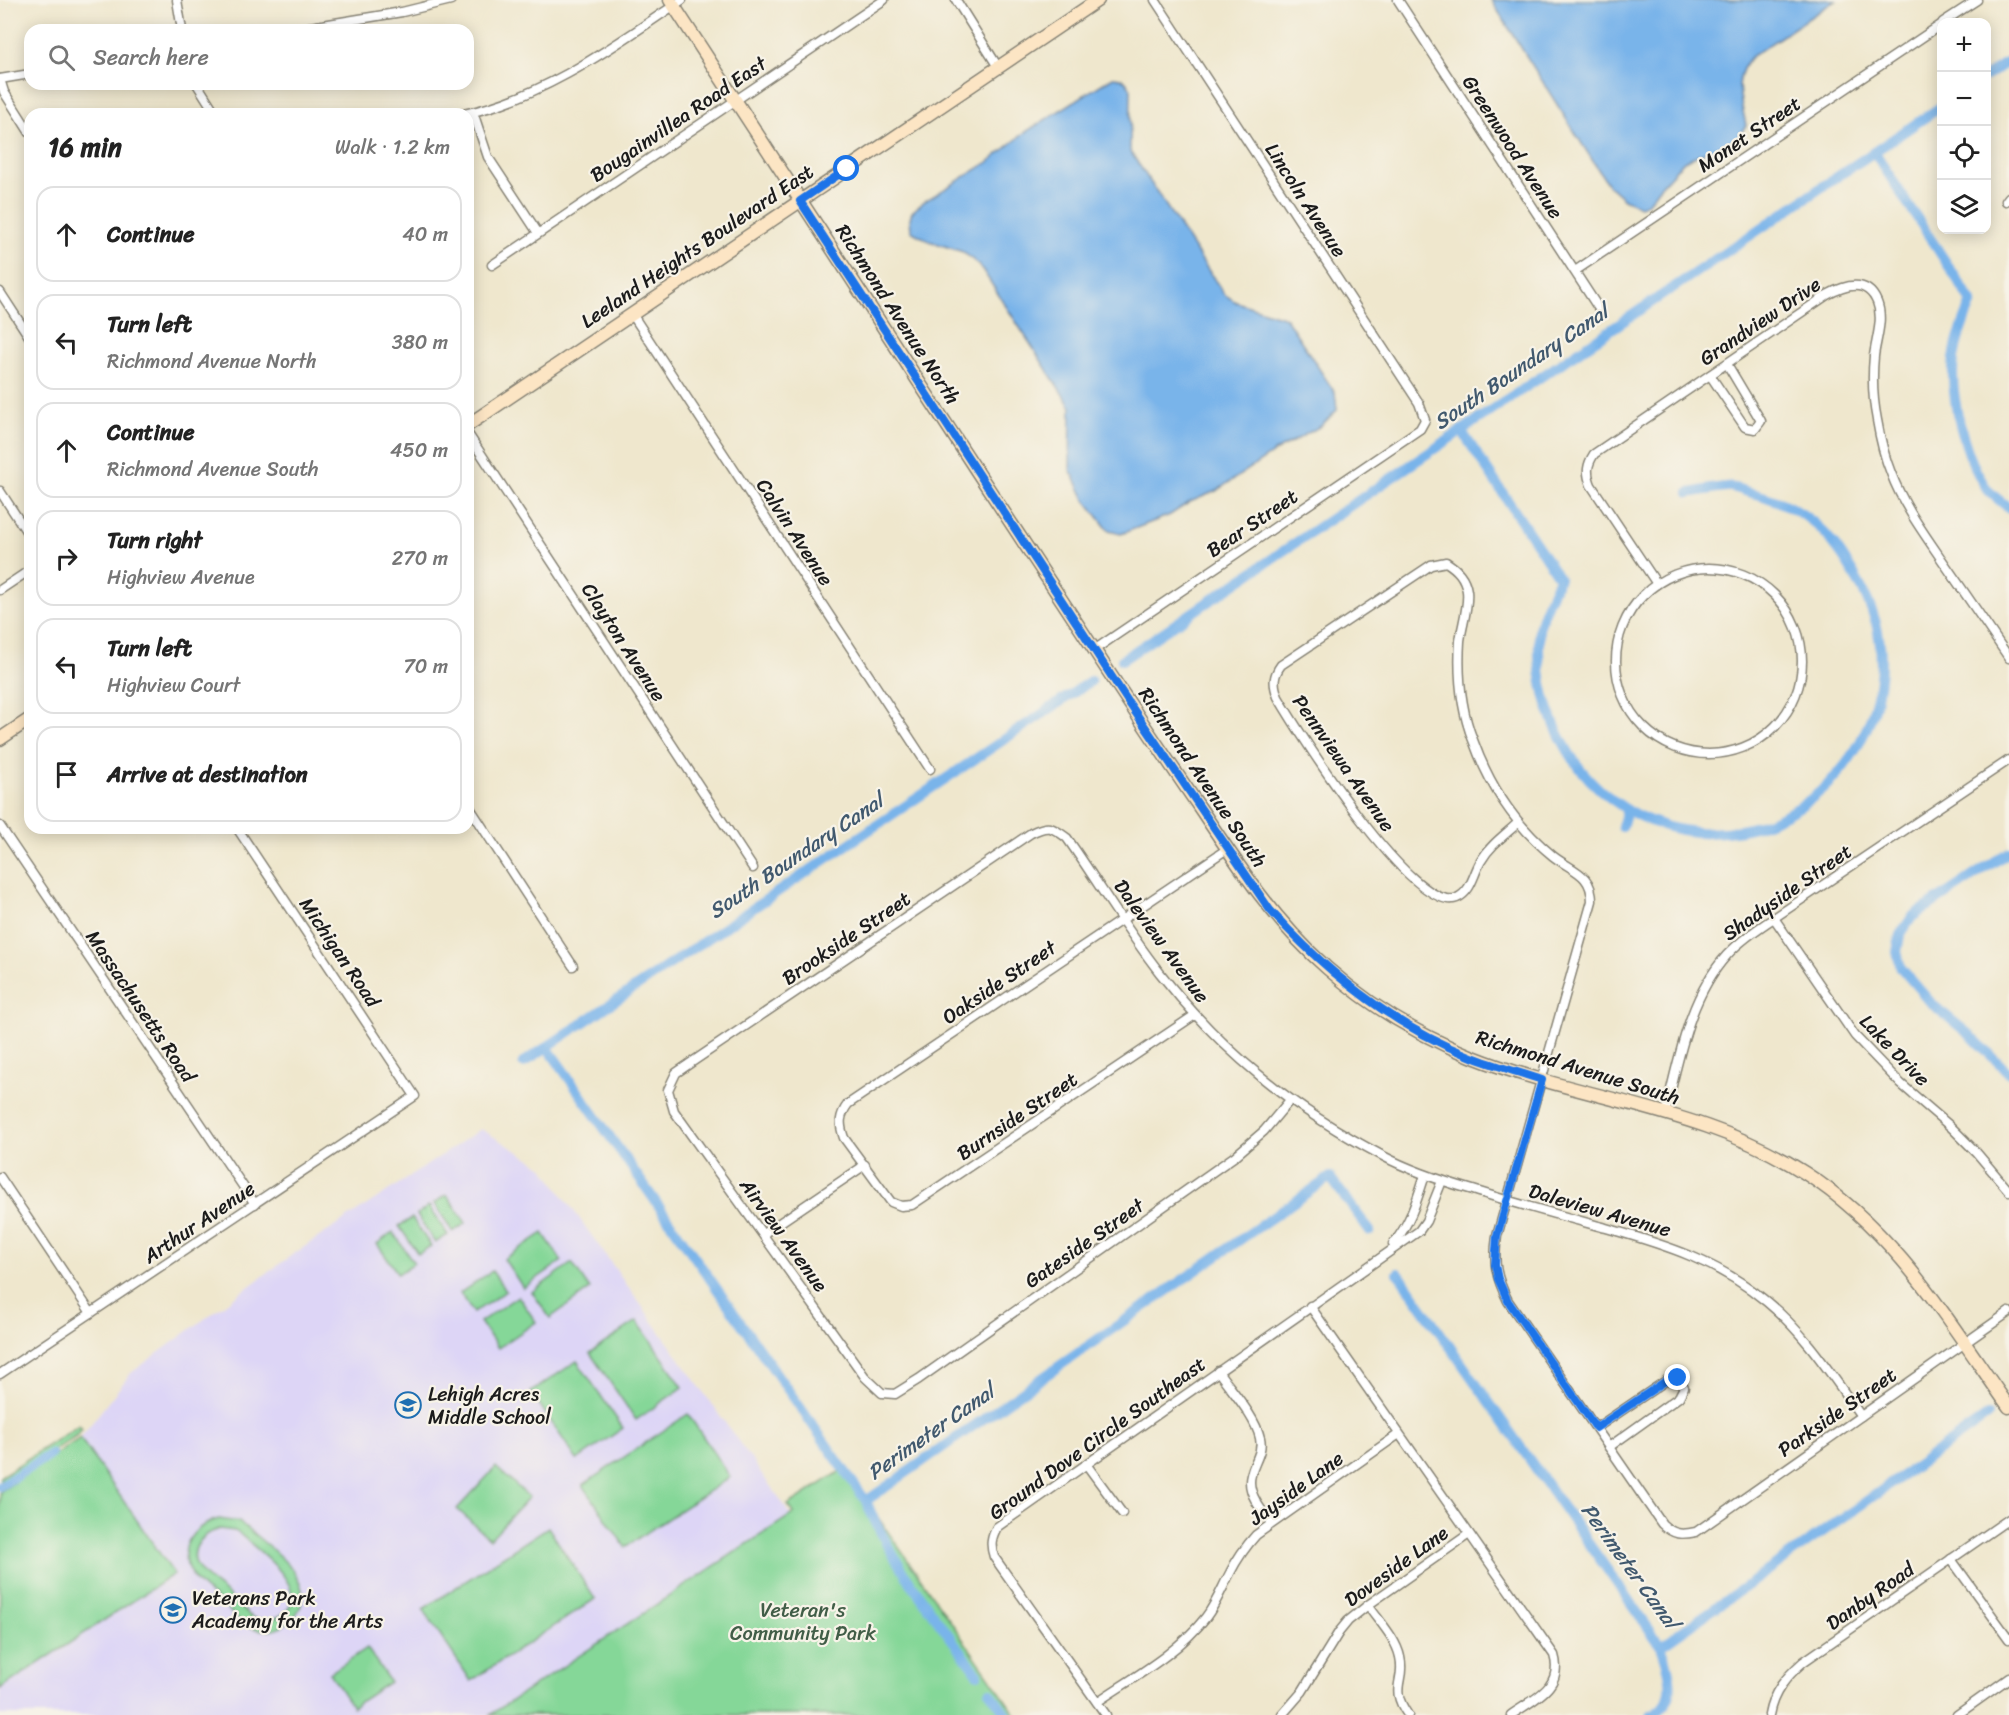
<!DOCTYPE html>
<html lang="en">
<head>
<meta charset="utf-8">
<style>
	body { margin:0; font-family:Sriracha,sans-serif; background:#f2f2f2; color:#222 }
	.controls { position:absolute; right:18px; top:18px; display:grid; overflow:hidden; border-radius:12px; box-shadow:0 3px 15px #0003 }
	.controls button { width:54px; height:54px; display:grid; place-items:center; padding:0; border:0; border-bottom:2px solid #e0e0e0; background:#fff; color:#222; font:30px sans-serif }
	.stop { position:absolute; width:18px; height:18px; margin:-14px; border:4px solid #1a73e8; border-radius:50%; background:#fff }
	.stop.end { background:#1a73e8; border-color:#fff; box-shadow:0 2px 6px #0008 }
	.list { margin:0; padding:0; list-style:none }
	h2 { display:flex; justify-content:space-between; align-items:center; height:78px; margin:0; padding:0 24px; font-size:26px }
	h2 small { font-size:20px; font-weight:400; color:#767676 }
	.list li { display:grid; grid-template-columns:39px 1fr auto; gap:18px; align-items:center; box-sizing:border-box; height:96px; margin:0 12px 12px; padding:0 12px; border:2px solid #e0e0e0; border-radius:18px }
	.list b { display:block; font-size:22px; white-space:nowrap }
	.list p { margin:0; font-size:20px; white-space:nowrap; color:#767676 }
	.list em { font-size:20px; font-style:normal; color:#767676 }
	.icon { flex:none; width:33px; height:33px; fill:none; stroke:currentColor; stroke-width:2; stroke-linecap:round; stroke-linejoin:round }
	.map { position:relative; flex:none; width:2009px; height:1715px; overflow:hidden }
	.search { position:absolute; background:#fff; box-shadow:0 3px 15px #0003; left:24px; top:24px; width:450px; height:66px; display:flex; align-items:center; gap:15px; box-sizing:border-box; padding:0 21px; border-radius:18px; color:#767676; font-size:22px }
	.panel { position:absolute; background:#fff; box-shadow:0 3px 15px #0003; left:24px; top:108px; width:450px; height:726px; border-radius:18px }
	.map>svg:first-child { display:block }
	.built { fill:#ddd5f6 }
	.green { fill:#85d798; stroke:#507a5a; stroke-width:1.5; fill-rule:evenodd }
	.water { fill:#79b4ea; stroke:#4a6883; stroke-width:1.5 }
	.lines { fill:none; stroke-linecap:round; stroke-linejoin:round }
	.canal { stroke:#79b4ea; stroke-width:10 }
	.street-casing { stroke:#868274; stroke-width:11 }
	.secondary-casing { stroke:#868274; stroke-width:15 }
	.street { stroke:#fff; stroke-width:8 }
	.secondary { stroke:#fce5c4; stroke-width:12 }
	.route { stroke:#1a73e8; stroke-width:8 }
	.labels { text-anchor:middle; stroke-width:4.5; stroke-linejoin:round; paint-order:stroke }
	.street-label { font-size:20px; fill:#1c1c1c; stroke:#f7f3e8 }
	.poi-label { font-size:20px; fill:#1c1c1c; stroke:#f7f3e8; text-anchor:start }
	.park-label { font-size:20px; fill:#415d47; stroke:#f7f3e8 }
	.water-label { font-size:21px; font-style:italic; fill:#41596e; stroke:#f7f3e8 }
</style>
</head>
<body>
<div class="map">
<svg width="2009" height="1715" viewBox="0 0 2009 1715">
	<rect width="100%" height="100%" fill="#f7f3e8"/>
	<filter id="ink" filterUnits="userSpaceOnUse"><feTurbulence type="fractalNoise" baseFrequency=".0167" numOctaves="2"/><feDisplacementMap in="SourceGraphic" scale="12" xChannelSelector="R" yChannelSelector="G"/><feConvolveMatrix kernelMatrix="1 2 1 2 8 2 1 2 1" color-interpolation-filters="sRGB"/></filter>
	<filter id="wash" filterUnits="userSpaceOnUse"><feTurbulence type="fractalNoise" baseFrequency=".008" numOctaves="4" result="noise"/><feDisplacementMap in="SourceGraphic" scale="24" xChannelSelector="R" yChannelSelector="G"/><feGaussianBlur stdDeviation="1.35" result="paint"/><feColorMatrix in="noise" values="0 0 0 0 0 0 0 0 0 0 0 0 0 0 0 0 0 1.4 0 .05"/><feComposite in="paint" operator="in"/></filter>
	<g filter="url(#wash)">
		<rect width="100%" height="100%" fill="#efe7cd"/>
		<path class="built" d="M 481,1129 L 542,1166 L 791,1515 L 490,1715 L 0,1715 L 0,1689 L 174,1574 L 80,1438 L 131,1373 L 289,1257 Z"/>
		<g class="green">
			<path d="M 447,1195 L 466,1223 L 453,1232 L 434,1203 Z"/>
			<path d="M 429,1206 L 448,1235 L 435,1243 L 417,1215 Z"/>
			<path d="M 412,1218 L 431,1246 L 418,1254 L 399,1226 Z"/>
			<path d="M 393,1232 L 414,1263 L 398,1274 L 377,1244 Z"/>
			<path d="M 543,1233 L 562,1261 L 523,1288 L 504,1259 Z"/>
			<path d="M 572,1263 L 590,1289 L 550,1318 L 532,1292 Z"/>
			<path d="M 492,1271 L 506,1291 L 473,1313 L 460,1293 Z"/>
			<path d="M 518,1296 L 536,1322 L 498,1348 L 480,1322 Z"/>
			<path d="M 637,1321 L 683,1387 L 636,1420 L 590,1353 Z"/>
			<path d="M 577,1361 L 623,1428 L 577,1460 L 531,1392 Z"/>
			<path d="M 688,1414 L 730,1477 L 625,1547 L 583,1485 Z"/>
			<path d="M 79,1425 L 82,1429 L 77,1435 L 0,1486 L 0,1477 Z"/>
			<path d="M 80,1438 L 174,1574 L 0,1689 L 0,1492 Z"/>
			<path d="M 496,1467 L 529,1497 L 490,1539 L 457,1509 Z"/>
			<path d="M 844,1469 L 1016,1715 L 490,1715 L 794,1513 L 788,1505 Z"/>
			<path d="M 219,1519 L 239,1522 L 247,1528 C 268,1547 316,1577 299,1610 C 289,1628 266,1635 248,1626 C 238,1621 228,1609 220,1602 C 211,1594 200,1587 193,1577 C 174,1550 192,1526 219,1519 ZM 220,1529 L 235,1531 L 241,1535 C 257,1550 304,1582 289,1607 C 282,1619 265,1623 252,1617 C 244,1612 235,1602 228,1595 C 220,1588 211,1582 203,1574 C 185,1555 198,1535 220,1529 Z"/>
			<path d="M 548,1527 L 595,1599 L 471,1681 L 423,1609 Z"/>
			<path d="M 367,1648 L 390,1682 L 352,1707 L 330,1673 Z"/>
		</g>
		<g class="water">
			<path d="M 1491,0 L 1836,0 L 1752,56 C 1731,78 1741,99 1746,125 L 1738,138 L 1684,161 L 1658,189 L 1648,203 L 1640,206 L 1624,199 L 1608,185 Z"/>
			<path d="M 1113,77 C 1123,77 1126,81 1131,89 L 1130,151 L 1224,294 L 1236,302 L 1286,318 L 1335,393 L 1337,410 L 1321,426 L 1276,451 L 1216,491 L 1190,502 L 1170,515 L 1121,534 L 1109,531 L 1086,501 L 1070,469 L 1071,407 L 980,266 L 963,252 L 929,241 L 911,231 L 910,218 L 912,212 L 925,201 L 987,163 L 1027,131 Z"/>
		</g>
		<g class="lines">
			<g class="canal">
				<path d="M 1986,76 L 2009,61"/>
				<path d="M 1874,152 L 1972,302 C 1964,320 1957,338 1954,358 C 1949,396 1965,459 1988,490 C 1994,497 2002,502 2009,508"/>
				<path d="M 1461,430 L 1559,578 C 1553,593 1543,609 1540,625 C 1538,630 1539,637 1539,643 C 1538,677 1546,710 1562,740 C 1601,817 1691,853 1772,821 C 1849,790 1897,704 1876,623 C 1869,599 1857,578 1843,557 C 1820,520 1790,502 1748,492 C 1741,490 1733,486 1726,487 C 1714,488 1701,491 1689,493"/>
				<path d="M 1122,660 L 1942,106"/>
				<path d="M 1622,827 L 1627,810"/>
				<path d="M 2009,852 L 1912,917 L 1900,935 L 1897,952 L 1901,968 L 1932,1004 L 1970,1035 L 2009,1073"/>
				<path d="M 547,1047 L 866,1501 L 1330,1177 L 1370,1231"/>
				<path d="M 523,1063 L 1091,681"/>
				<path d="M 1398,1273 L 1661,1646 L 1987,1416"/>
				<path d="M 0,1486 L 51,1454"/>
				<path d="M 866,1501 C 892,1565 937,1619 978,1674"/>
				<path d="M 990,1692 L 1007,1715"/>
				<path d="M 1651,1715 C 1655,1713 1660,1710 1663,1707 C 1678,1692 1667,1663 1661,1646"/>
			</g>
		</g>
	</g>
	<g filter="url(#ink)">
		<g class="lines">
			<g class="street-casing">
				<g id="street">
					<path d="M 177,0 L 182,30"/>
					<path d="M 956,0 L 998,67"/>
					<path d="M 1398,0 L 1601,312"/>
					<path d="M 1943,22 L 1977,0"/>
					<path d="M 292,30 L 402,12 L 451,0"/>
					<path d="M 0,79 L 4,92 L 30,133"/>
					<path d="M 0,79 L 30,74"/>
					<path d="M 197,84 L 216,114"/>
					<path d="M 473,112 L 488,157 L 538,233"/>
					<path d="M 464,114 C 545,97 614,46 682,0"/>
					<path d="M 2006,201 L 2009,197"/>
					<path d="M 492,265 L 884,0"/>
					<path d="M 1575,271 L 1942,24"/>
					<path d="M 0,292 L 30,338"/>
					<path d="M 632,314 L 930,769"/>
					<path d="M 1710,375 L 1745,427 L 1755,429 L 1761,421 L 1727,364"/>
					<path d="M 468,434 L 753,868"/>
					<path d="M 0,491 L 30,537"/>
					<circle cx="1709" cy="661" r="93"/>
					<path d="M 1657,584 L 1591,485 C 1586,472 1587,465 1594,454 L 1827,295 C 1845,285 1867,278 1877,302 C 1884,319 1876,339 1874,356 C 1872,377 1873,400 1877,420 C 1880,438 1884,456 1891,473 C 1903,505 1923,532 1942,560 C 1964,592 1987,625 2009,658"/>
					<path d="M 0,590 L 30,570"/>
					<path d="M 1094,650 L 1420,429 L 1425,420 L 1419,403 L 1155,0"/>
					<path d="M 468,805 L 573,966"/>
					<path d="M 1519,822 C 1506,834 1490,845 1481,861 C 1473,874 1472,891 1457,898 C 1414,916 1298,731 1278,697 C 1273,684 1273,676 1281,665 L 1431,565 L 1446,562 C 1457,569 1465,577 1467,591 C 1469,606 1462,625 1460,641 C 1458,673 1461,710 1473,740 C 1489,785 1516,826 1553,856 C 1572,871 1592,873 1592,901 L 1497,1236 C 1493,1263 1496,1277 1508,1301 L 1662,1524 C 1674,1535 1681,1535 1696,1532 L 2009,1312"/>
					<path d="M 0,826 L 255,1204"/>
					<path d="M 1774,918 L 1855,1036 L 1901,1084 L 1951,1127 L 1976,1152 L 2009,1191"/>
					<path d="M 1195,1015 L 912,1205 L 901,1206 L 891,1202 L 844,1138 C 839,1124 839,1116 848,1104 L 1227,849"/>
					<path d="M 1290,1100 L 1264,1131 L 1235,1156 L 919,1379 L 895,1394 L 882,1393 L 865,1377 L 674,1111 L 668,1090 L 676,1073 L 695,1060 L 1031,833 C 1049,824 1052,827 1067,838 C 1098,882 1126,930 1160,973 C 1222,1052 1294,1110 1383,1156 C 1411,1171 1442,1181 1473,1190 C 1517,1204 1562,1216 1606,1228 C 1666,1245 1718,1261 1767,1302 C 1806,1334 1832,1376 1861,1416"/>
					<path d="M 1665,1114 C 1679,1060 1688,998 1727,955 C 1740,941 1757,929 1774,918 L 2009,760"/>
					<path d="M 0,1177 L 91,1313"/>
					<path d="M 763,1234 L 865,1165"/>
					<path d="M 1393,1244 C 1410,1224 1417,1200 1425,1175"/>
					<path d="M 1310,1306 L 1554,1655 C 1564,1687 1534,1699 1511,1715"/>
					<path d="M 1218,1371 C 1231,1390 1255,1416 1260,1438 C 1264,1454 1250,1466 1250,1482 C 1250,1497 1263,1512 1271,1523"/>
					<path d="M 0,1374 L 415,1096 L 237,828"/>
					<path d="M 1596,1428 L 1667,1380 L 1678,1378 L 1684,1387 L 1679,1397 L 1609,1447"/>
					<path d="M 1086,1464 L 1122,1513"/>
					<path d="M 1951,1559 L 2009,1639"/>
					<path d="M 1368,1605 C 1378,1620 1396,1638 1400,1657 C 1406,1682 1388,1686 1408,1715"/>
					<path d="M 1097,1702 C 1134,1677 1178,1653 1206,1617 C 1216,1604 1222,1588 1230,1573 C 1237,1559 1246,1546 1256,1535 L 1399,1434"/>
					<path d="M 1106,1715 L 994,1557 C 990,1545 991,1538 997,1527 L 1419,1231 L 1426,1221 L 1442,1181"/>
					<path d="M 1282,1715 L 1302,1692 L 1339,1632 L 1348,1621 L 1368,1605 L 1469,1534"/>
					<path d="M 1769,1715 C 1773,1692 1786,1677 1803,1662 L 2009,1519"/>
					<path d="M 1957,1715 L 2009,1678"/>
				</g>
			</g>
			<g class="secondary-casing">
				<g id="secondary">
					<path d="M 670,0 C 813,217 952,435 1095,651 C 1130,705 1166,758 1202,811 C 1239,867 1276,923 1327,968 C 1370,1006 1420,1036 1473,1057 C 1582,1100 1705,1108 1805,1173 C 1896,1231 1948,1321 2009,1407"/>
					<path d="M 468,425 L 1098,0"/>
					<path d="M 0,739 L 30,719"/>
				</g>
			</g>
			<use href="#street" class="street"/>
			<use href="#secondary" class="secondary"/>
		</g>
	</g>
	<g class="lines" filter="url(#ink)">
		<path class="route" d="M 847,169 L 800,201 L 1129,703 L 1270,910 C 1327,973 1392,1026 1472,1057 C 1495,1066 1519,1072 1542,1080 L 1497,1236 L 1495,1265 L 1498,1279 L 1508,1301 L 1596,1428 L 1667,1380 L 1678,1378"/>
	</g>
	<defs>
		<g id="school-ring" transform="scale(1.35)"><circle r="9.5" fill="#f7f3e8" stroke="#1f6fb2" stroke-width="1.5"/><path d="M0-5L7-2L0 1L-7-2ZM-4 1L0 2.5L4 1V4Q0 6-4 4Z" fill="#1f6fb2"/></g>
	</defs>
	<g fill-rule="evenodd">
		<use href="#school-ring" x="408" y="1405"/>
		<use href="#school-ring" x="173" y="1610"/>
	</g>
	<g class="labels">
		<g class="street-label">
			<text transform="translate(678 119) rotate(-34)" y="7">Bougainvillea Road East</text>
			<text transform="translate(1749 134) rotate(-34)" y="7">Monet Street</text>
			<text transform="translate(1513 147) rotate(57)" y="7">Greenwood Avenue</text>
			<text transform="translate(1306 200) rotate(57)" y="7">Lincoln Avenue</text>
			<text transform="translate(697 246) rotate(-34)" y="7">Leeland Heights Boulevard East</text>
			<text transform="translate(898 314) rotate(57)" y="7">Richmond Avenue North</text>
			<text transform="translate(1760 321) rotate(-34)" y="7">Grandview Drive</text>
			<text transform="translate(1252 523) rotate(-34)" y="7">Bear Street</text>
			<text transform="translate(795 532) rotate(57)" y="7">Calvin Avenue</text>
			<text transform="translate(624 642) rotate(57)" y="7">Clayton Avenue</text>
			<text transform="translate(1344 763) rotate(55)" y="7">Pennviewa Avenue</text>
			<text transform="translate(1203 777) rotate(56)" y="7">Richmond Avenue South</text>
			<text transform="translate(1787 892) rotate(-35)" y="7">Shadyside Street</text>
			<text transform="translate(846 938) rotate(-34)" y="7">Brookside Street</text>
			<text transform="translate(1162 941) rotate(54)" y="7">Daleview Avenue</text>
			<text transform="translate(340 952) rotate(56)" y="7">Michigan Road</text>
			<text transform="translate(999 982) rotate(-34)" y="7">Oakside Street</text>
			<text transform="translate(141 1006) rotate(56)" y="7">Massachusetts Road</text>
			<text transform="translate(1895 1050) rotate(46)" y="7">Lake Drive</text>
			<text transform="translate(1578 1067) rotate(17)" y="7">Richmond Avenue South</text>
			<text transform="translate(1017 1116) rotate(-34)" y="7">Burnside Street</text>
			<text transform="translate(1600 1210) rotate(16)" y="7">Daleview Avenue</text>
			<text transform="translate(199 1222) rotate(-34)" y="7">Arthur Avenue</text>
			<text transform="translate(784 1235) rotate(54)" y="7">Airview Avenue</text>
			<text transform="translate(1084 1243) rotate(-35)" y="7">Gateside Street</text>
			<text transform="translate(1837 1412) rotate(-35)" y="7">Parkside Street</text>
			<text transform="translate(1097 1438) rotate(-36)" y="7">Ground Dove Circle Southeast</text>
			<text transform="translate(1296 1488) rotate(-36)" y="7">Jayside Lane</text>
			<text transform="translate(1396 1566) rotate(-36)" y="7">Doveside Lane</text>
			<text transform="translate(1870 1596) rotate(-35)" y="7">Danby Road</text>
		</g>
		<g class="poi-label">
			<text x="428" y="1401">Lehigh Acres<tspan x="428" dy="23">Middle School</tspan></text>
			<text x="192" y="1605">Veterans Park<tspan x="192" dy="23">Academy for the Arts</tspan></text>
		</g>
		<g class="park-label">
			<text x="803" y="1617">Veteran's<tspan x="803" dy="23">Community Park</tspan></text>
		</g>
		<g class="water-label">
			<text transform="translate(1521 367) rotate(-34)" y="7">South Boundary Canal</text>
			<text transform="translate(796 856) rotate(-34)" y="7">South Boundary Canal</text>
			<text transform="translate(931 1432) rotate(-35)" y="7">Perimeter Canal</text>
			<text transform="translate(1630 1566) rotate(54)" y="7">Perimeter Canal</text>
		</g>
	</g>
</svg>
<div class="controls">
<button>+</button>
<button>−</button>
<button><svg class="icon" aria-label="locate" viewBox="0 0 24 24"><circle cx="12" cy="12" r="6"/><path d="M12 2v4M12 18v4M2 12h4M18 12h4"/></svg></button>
<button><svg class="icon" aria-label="layers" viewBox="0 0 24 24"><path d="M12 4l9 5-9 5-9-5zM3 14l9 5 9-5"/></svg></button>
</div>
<div class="stop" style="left:847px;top:169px"></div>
<div class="stop end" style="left:1678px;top:1378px"></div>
<div class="search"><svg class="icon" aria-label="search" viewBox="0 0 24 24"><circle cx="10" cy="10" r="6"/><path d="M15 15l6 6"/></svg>Search here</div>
<section class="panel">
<h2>16 min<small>Walk · 1.2 km</small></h2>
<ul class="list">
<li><svg class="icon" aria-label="ahead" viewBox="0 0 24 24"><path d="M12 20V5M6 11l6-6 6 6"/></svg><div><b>Continue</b></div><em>40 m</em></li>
<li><svg class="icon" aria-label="left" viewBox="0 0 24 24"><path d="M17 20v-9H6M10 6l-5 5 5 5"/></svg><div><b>Turn left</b><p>Richmond Avenue North</p></div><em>380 m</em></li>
<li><svg class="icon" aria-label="ahead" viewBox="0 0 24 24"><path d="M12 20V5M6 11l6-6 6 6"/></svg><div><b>Continue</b><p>Richmond Avenue South</p></div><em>450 m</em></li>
<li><svg class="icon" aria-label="right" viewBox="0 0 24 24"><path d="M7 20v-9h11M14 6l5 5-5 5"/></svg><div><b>Turn right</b><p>Highview Avenue</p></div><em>270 m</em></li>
<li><svg class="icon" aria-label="left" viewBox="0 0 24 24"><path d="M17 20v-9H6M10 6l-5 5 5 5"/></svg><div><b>Turn left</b><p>Highview Court</p></div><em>70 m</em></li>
<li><svg class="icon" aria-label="arrive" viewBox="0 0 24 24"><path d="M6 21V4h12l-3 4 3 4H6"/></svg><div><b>Arrive at destination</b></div></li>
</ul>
</section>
</div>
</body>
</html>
